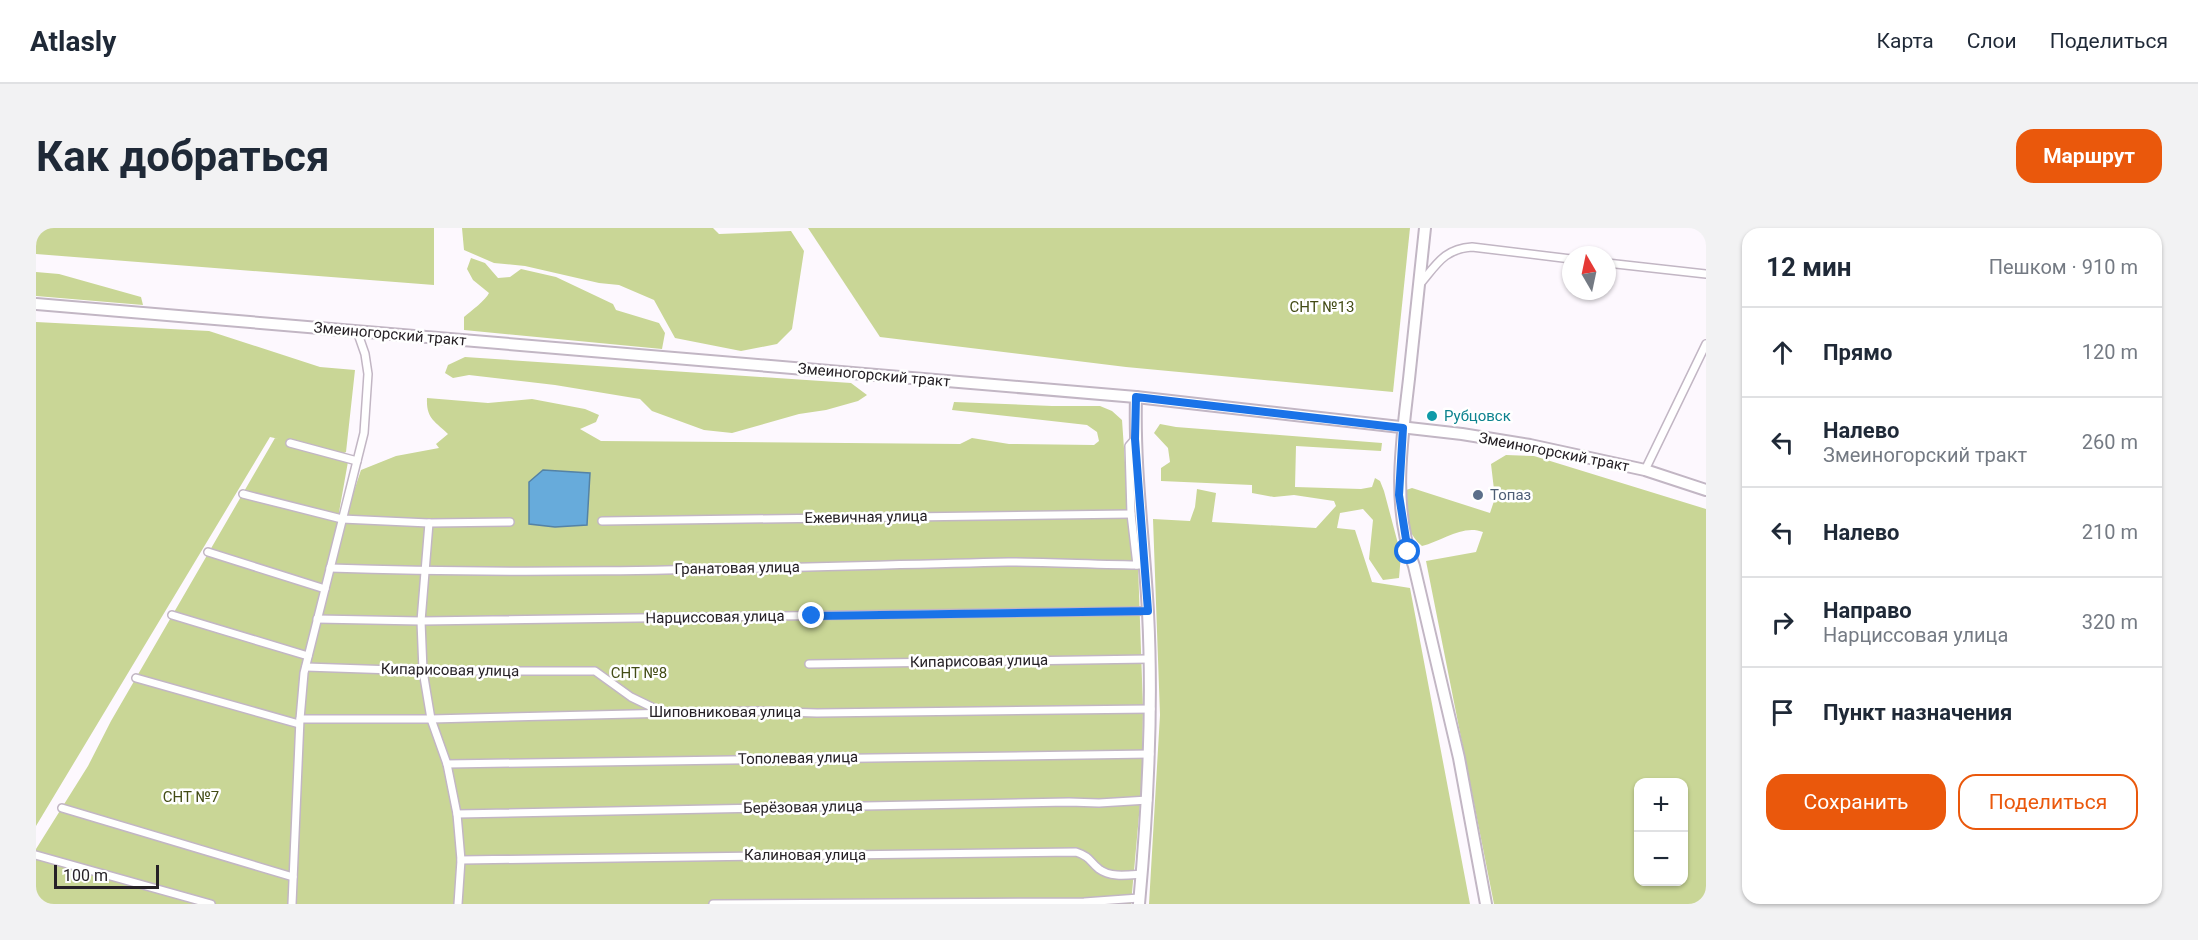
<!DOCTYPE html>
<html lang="ru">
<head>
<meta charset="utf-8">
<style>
	body { margin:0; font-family:Roboto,sans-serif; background:#f2f2f3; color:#1f2937 }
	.controls { position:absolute; right:18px; bottom:18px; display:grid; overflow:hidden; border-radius:12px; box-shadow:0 2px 4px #0004 }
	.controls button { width:54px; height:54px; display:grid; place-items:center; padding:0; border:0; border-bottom:2px solid #e0e1e3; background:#fff; color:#1f2937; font:30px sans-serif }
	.compass { position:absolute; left:1526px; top:18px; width:54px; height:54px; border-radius:50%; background:#fff; box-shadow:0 2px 4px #0004; rotate:351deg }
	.scale { position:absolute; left:18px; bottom:15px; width:105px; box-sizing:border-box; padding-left:6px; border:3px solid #262126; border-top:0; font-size:16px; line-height:21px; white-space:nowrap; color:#262126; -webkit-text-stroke:4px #fff; paint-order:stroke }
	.stop { position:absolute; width:18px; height:18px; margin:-14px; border:4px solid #1a73e8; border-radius:50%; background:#fff }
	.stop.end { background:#1a73e8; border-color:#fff; box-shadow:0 2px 6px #0008 }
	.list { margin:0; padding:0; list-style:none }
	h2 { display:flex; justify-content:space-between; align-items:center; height:78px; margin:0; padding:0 24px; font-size:26px }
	h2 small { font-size:20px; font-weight:400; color:#747a83 }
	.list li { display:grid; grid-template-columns:39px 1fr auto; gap:18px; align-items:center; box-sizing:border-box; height:90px; padding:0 24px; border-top:2px solid #e0e1e3 }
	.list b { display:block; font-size:22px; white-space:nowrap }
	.list p { margin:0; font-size:20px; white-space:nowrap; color:#747a83 }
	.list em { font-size:20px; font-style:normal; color:#747a83 }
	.actions { display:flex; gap:12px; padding:18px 24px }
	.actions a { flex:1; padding:14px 0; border:2px solid #ea580c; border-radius:18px; text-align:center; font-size:21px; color:#ea580c }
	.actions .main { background:#ea580c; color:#fff }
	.icon { flex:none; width:33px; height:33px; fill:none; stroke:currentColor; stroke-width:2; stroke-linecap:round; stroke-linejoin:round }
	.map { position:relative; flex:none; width:1670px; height:676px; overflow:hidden; border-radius:18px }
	header { display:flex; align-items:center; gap:36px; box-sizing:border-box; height:84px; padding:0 30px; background:#fff; border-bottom:2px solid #e0e1e3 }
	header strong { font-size:28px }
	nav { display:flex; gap:33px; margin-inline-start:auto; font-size:21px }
	.intro { display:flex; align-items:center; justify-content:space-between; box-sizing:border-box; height:144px; padding:0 36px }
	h1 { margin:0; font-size:42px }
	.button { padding:15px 27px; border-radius:18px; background:#ea580c; color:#fff; font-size:21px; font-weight:700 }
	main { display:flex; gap:36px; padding:0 36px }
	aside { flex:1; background:#fff; border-radius:18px; box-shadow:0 2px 4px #0004 }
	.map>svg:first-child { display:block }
	.green { fill:#c9d696; fill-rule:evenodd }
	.water { fill:#67abdb; stroke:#5482a5; stroke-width:1.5 }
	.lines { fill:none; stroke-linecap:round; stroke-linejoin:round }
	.street-casing { stroke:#c2b6c4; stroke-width:10 }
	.secondary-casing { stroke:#c2b6c4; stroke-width:14 }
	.street { stroke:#fff; stroke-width:7 }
	.secondary { stroke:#fff; stroke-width:10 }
	.route { stroke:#1a73e8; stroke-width:8 }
	.culture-dot { fill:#0f9aa8; stroke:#fff; stroke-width:2 }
	.service-dot { fill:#5c6f8a; stroke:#fff; stroke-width:2 }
	.labels { text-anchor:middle; stroke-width:5; stroke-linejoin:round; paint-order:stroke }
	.park-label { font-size:15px; fill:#434c15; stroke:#fff }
	.street-label { font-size:15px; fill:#262126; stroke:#fff }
	.culture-label { font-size:15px; fill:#0d838f; stroke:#fff; text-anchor:start }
	.service-label { font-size:15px; fill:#4e5e75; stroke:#fff; text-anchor:start }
</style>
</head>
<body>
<header>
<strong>Atlasly</strong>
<nav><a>Карта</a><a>Слои</a><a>Поделиться</a></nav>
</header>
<div class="intro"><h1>Как добраться</h1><a class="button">Маршрут</a></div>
<main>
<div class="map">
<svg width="1670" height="676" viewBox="0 0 1670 676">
	<rect width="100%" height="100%" fill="#fdf8fe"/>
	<g class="green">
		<path d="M 0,0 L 398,0 L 398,57 L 0,26 Z"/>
		<path d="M 426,0 L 677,0 L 683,6 L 755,3 L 768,23 L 756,101 L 741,116 L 705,123 L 639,110 L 618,72 L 583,57 L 563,55 L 489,38 L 458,35 L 428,22 Z"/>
		<path d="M 772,0 L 1374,0 L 1357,164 L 1090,139 L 844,109 Z"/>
		<path d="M 435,30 L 449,35 L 462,50 L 474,49 L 485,41 L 520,49 L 577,76 L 580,82 L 623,95 L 629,105 L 626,121 L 428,102 L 428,89 C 435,83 450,72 453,65 L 437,52 L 431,41 Z"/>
		<path d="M 0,44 L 23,46 L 105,69 L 107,77 L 0,68 Z"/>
		<path d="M 0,94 L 173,103 L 284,139 L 319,142 L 310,224 L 306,226 L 313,228 L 294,335 L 325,242 L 360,228 L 403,220 L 400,216 L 412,206 C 399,193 390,191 391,170 L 452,175 L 496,171 L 549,181 L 563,187 L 560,194 L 544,201 L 565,213 L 924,216 L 936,210 L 973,216 L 1058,217 L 1063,213 L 1061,204 L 1051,197 L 916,182 L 918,174 L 1016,178 L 1064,178 L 1076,183 L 1086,192 L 1091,263 L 1102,336 L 1107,480 L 1106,554 L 1095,676 L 0,676 L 0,621 L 52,538 L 75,493 L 239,210 L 243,211 L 234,209 L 0,598 Z"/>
		<path d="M 429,129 L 815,155 L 831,167 L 822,173 L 790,182 L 763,186 L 696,205 L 668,202 L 616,183 L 604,171 L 519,157 L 433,147 L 417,150 L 409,145 L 412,137 Z"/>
		<path d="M 1124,196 L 1140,199 L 1346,215 L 1345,223 L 1260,218 L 1259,259 L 1325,261 L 1336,259 L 1339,250 L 1344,253 L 1348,263 L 1365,327 L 1363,350 L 1347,352 L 1333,331 L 1337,292 L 1327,281 L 1304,285 L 1301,300 L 1319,302 L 1336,354 L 1374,360 L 1434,676 L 1113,676 L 1124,487 L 1117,291 L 1154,293 L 1159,279 L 1161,261 L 1180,265 L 1176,294 L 1280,300 L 1300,278 L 1298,273 L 1258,267 L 1238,269 L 1216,265 L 1216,257 L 1125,253 L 1125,240 L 1134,234 L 1132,220 L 1118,205 Z"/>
		<path d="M 1470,227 L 1498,228 L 1670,281 L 1670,676 L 1458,676 L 1390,333 L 1440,324 L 1447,304 C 1427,296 1406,313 1386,318 C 1368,303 1369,284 1370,262 L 1376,260 L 1454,285 L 1459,270 L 1455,236 ZM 1602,554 L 1648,554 L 1648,654 L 1602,654 Z"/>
	</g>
	<path class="water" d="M 507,242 L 554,245 L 551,297 L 519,299 L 493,296 L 493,254 Z"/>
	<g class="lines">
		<g class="street-casing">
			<g id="street">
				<path d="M 1571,35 L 1670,46"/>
				<path d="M 1384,56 C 1401,36 1408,21 1436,19 L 1535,31"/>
				<path d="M 1099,211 L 1093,218 L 1095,286 L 1101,337"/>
				<path d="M 254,215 L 321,233"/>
				<path d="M 1609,242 L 1670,116"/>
				<path d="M 207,266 L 306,291 L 393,295 L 474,294"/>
				<path d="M 566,293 L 1095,286"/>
				<path d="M 393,295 L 385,393 L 387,443 L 395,491 L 411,536 L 421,586 L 425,632 L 422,676"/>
				<path d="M 172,324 L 289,361"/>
				<path d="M 294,340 C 520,348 746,339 972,334 C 1018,334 1063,337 1108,337"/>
				<path d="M 136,387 L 272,428"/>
				<path d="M 281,391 L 385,393 L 1112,383"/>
				<path d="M 773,436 L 1113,431"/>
				<path d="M 270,439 L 387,443 L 559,443 L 595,469 L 624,483"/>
				<path d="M 100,450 L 263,496"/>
				<path d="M 264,491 L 395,491 L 721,483 L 781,485 L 1115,481"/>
				<path d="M 411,536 L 1114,526"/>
				<path d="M 26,580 L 257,649"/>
				<path d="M 421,586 L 1033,574 L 1063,575 L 1112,572"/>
				<path d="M 0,627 L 175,676"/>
				<path d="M 425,632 L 1040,624 C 1055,629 1053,633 1063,641 C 1075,650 1092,647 1106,646"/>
				<path d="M 0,676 L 2,676"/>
				<path d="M 256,676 L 264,491 L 268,445 L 328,205 L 332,146 L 329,126 L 321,103"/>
				<path d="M 677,676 L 1048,674 L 1103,670"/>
			</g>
		</g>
		<g class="secondary-casing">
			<g id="secondary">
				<path d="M 1389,0 C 1384,50 1378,101 1373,151 C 1366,213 1355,278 1378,338 L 1423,530 L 1450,676"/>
				<path d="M 0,76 L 1100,169 L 1426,206 L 1494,217 L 1609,242 L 1670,262"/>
				<path d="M 1100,169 C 1098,241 1108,312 1112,384 C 1117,481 1112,579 1103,676"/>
			</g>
		</g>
		<use href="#street" class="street"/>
		<use href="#secondary" class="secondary"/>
	</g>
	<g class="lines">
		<path class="route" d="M 776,388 L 1112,383 L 1099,211 L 1100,169 L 1367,200 L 1363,267 L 1372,324"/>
	</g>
	<circle class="culture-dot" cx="1396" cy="188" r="6"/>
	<circle class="service-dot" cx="1442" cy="267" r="6"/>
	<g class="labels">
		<g class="park-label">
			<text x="1286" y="84">СНТ №13</text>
			<text x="603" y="450">СНТ №8</text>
			<text x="155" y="574">СНТ №7</text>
		</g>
		<g class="street-label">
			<text transform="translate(354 106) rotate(5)" y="5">Змеиногорский тракт</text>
			<text transform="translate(838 147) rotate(5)" y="5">Змеиногорский тракт</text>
			<text transform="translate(1518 224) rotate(11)" y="5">Змеиногорский тракт</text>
			<text transform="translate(830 289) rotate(-1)" y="5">Ежевичная улица</text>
			<text transform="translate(701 340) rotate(-1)" y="5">Гранатовая улица</text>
			<text transform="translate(679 389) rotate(-1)" y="5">Нарциссовая улица</text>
			<text transform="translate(943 433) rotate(-1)" y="5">Кипарисовая улица</text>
			<text transform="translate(414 442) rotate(1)" y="5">Кипарисовая улица</text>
			<text x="689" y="489">Шиповниковая улица</text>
			<text transform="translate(762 530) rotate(-1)" y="5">Тополевая улица</text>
			<text transform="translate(767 579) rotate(-1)" y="5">Берёзовая улица</text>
			<text x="769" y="632">Калиновая улица</text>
		</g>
		<g class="culture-label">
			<text x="1408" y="193">Рубцовск</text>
		</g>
		<g class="service-label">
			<text x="1454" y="272">Топаз</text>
		</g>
	</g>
</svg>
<div class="controls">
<button>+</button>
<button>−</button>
</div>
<svg class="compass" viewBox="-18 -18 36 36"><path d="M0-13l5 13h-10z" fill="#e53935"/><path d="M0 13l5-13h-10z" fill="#747a83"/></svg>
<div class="scale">100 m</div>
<div class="stop" style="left:1372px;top:324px"></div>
<div class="stop end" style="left:776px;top:388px"></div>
</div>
<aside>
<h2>12 мин<small>Пешком · 910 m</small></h2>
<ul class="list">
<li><svg class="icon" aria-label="ahead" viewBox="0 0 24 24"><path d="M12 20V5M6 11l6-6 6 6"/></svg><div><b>Прямо</b></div><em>120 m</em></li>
<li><svg class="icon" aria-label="left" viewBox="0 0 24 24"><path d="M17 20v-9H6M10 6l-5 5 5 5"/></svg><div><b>Налево</b><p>Змеиногорский тракт</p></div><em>260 m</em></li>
<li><svg class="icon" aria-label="left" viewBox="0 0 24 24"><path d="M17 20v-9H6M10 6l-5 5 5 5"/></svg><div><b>Налево</b></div><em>210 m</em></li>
<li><svg class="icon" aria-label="right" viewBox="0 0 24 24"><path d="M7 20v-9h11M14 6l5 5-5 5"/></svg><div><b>Направо</b><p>Нарциссовая улица</p></div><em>320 m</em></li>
<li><svg class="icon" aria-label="arrive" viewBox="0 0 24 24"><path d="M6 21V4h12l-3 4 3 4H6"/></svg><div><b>Пункт назначения</b></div></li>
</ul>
<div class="actions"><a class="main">Сохранить</a><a>Поделиться</a></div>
</aside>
</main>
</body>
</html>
